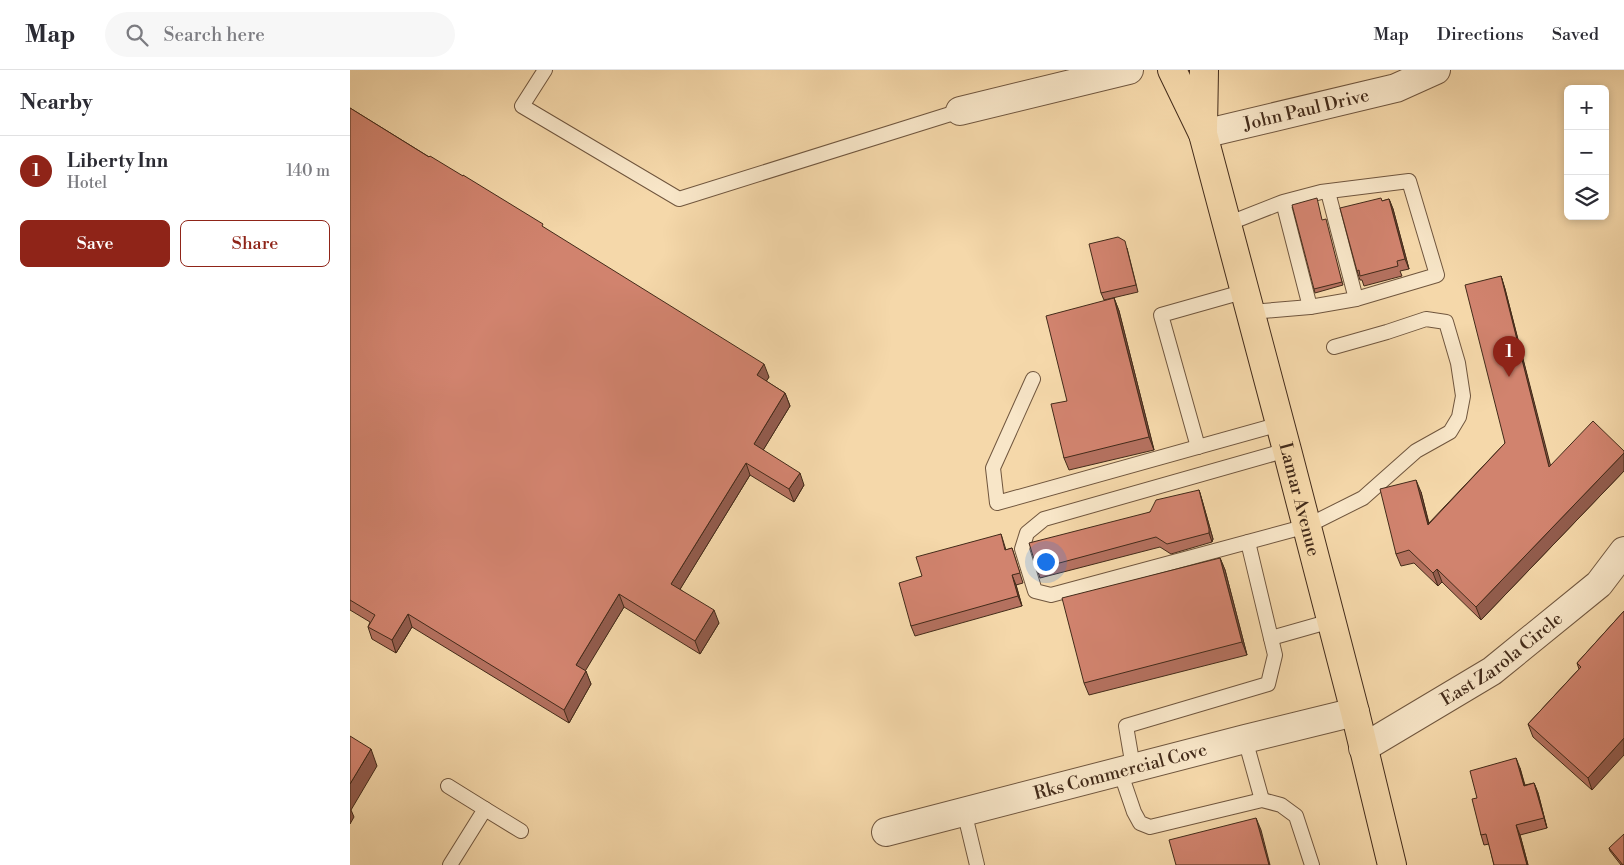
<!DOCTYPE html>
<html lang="en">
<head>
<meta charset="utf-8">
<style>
	body { margin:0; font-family:"Libre Bodoni",serif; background:#f7f7f7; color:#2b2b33 }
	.controls { position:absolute; right:15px; top:15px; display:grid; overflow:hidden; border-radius:8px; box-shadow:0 2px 8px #0003 }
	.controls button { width:45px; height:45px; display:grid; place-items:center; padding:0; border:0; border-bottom:1px solid #e1e1e2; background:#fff; color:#2b2b33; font:25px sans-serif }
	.you { position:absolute; left:695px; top:491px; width:18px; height:18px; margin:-12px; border:4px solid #fff; border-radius:50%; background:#1a73e8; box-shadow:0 0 0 8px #1a73e833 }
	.badge { display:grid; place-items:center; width:32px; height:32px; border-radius:50%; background:#8f2418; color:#fff; font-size:16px; font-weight:700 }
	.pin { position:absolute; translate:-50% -41px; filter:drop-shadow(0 1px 2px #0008) }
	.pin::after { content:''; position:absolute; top:26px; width:18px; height:15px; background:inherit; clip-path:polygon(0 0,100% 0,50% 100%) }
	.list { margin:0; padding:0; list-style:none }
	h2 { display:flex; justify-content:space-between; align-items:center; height:65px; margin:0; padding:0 20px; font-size:21px }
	h2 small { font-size:16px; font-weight:400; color:#7c7c81 }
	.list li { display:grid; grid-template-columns:32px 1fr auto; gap:15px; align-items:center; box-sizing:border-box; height:70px; padding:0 20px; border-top:1px solid #e1e1e2 }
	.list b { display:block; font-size:19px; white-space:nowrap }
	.list p { margin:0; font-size:16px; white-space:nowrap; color:#7c7c81 }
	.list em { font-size:16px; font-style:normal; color:#7c7c81 }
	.actions { display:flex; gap:10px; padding:15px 20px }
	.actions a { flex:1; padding:11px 0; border:1px solid #8f2418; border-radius:8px; text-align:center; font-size:18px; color:#8f2418 }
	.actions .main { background:#8f2418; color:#fff }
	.icon { flex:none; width:28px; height:28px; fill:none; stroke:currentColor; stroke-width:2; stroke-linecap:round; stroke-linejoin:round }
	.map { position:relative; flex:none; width:1274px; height:795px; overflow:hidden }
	header { display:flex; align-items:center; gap:30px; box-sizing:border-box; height:70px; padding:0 25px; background:#fff; border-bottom:1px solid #e1e1e2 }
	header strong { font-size:24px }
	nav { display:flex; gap:28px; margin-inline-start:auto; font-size:18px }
	.search { width:350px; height:45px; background:#f7f7f7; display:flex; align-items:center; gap:12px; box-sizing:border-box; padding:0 18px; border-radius:28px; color:#7c7c81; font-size:19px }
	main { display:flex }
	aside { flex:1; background:#fff }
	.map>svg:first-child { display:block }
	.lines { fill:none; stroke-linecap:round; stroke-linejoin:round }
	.service-casing { stroke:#70563e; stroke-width:16 }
	.minor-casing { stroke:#70563e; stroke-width:30 }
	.primary-casing { stroke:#432b1a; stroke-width:30 }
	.service { stroke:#f8e6c8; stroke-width:14 }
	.minor { stroke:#f8e6c8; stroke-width:28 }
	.primary { stroke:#f5d8aa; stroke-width:28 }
	.wall { fill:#b4715f; stroke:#432b1a }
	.shaded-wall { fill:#925c4d; stroke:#432b1a }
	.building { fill:#d1836e; stroke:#432b1a }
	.labels { text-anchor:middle; stroke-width:4; stroke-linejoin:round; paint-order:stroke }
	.street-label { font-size:18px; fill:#432b1a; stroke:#f8e6c8 }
</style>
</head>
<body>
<header>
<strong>Map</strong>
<div class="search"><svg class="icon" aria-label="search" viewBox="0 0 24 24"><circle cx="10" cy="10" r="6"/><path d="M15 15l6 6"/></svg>Search here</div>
<nav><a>Map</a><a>Directions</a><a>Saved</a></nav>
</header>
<main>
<aside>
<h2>Nearby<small></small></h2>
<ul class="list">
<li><span class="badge">1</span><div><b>Liberty Inn</b><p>Hotel</p></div><em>140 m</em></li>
</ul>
<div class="actions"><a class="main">Save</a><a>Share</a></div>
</aside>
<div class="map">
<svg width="1274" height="795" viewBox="0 0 1274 795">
	<rect width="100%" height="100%" fill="#f5d8aa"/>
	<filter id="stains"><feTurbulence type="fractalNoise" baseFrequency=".004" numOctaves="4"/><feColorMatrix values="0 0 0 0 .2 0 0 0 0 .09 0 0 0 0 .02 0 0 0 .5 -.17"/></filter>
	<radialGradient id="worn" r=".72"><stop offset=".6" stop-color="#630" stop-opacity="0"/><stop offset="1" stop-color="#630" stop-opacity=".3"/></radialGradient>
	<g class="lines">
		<g class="service-casing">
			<g id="service">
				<path d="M 195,0 L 172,36 L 329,129 L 610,41"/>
				<path d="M 978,122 L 1006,229"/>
				<path d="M 877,154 L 933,132 L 960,237 L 1006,229 L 1087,205 L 1059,111 L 971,122 L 933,132"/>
				<path d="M 901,242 L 960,237"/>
				<path d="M 683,309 L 643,398 L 647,433 L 930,354"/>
				<path d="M 848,377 L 811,245 L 896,221"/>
				<path d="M 937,380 L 694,449 L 677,463 L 672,479 L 685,521 L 701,525 L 957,456 L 1013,428 L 1066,381 L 1100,362 L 1109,347 L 1113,326 L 1108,293 L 1096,252 L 1076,249 L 1037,262 L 984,277"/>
				<path d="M 921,568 L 981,551"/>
				<path d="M 895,669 L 912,730"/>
				<path d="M 783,697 L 776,656 L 918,614 L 925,585 L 898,472"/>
				<path d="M 770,701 L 784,742 L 790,753 L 800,757 L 912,730 L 931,735 L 946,746 L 962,795"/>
				<path d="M 98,716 L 135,739"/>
				<path d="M 614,741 L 627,795"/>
				<path d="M 100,795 L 135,739 L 171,761"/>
			</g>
		</g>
		<g class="minor-casing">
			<g id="minor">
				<path d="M 610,41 L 779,0"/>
				<path id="s1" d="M 853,64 L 1046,18 L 1086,0"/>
				<path id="s2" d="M 1013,678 L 1142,601 L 1249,514 L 1274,481"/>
				<path id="s3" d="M 536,762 L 895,669 L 1005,642"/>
			</g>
		</g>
		<g class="primary-casing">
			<g id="primary">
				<path id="s4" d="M 822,0 L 853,64 L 937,380 L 1005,642 L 1042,795"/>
				<path d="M 853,60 L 854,0"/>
			</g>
		</g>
		<use href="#service" class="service"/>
		<use href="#minor" class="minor"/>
		<use href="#primary" class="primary"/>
	</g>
	<g class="wall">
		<path d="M 0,38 L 194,158 L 419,307 L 416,311 L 435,323 L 440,336 L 413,380 L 454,415 L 444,432 L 400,405 L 330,519 L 369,553 L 350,584 L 274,537 L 235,600 L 241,614 L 219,653 L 62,557 L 46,583 L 22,569 L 18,557 L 20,552 L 0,540 Z"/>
		<path d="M 1039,129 L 1043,139 L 1059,199 L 1050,201 L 1052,206 L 1014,216 L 1012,210 L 1010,210 L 1007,201 L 1032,131 Z"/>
		<path d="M 973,150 L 993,215 L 965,223 L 964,219 Z"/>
		<path d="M 777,178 L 788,222 L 754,230 L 751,223 Z"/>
		<path d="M 1151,206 L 1155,219 L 1200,396 L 1274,381 L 1274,401 L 1131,550 L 1092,512 L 1088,516 L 1064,493 L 1051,496 L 1046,484 L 1071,422 L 1079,453 L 1155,373 Z"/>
		<path d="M 764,228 L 769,241 L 804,380 L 719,400 L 714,388 L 717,331 Z"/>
		<path d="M 849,420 L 852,430 L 863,469 L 862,472 L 821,484 L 810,477 L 690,508 L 687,499 L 800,442 Z"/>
		<path d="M 651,464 L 656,480 L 662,478 L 673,513 L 666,515 L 672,536 L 565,566 L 561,556 L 572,506 Z"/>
		<path d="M 870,488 L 875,500 L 897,585 L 739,625 L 734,613 Z"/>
		<path d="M 1274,541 L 1242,720 L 1183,667 L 1178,654 L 1229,599 L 1227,593 Z"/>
		<path d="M 1170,698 L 1175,715 L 1184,713 L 1188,723 L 1197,758 L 1170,765 L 1178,795 L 1144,795 L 1139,774 L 1134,775 L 1131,765 L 1127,728 Z"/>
		<path d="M 1259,778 L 1274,795 L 1271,795 L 1260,781 Z"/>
	</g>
	<g class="shaded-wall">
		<path d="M 1039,129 L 1043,139 L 1059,199 L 1055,189 Z"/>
		<path d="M 1151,206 L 1155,219 L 1204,409 L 1199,397 Z"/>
		<path d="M 764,228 L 769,241 L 804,380 L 799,367 Z"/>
		<path d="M 414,294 L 419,307 L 412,318 L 407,305 Z"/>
		<path d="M 435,323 L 440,336 L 409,387 L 404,374 Z"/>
		<path d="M 1274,383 L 1274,401 L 1131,550 L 1126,537 Z"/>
		<path d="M 396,393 L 400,405 L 326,526 L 321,514 Z"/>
		<path d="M 450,403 L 454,415 L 444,432 L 439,419 Z"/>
		<path d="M 1066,410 L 1071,422 L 1082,467 L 1078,455 Z"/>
		<path d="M 849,420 L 852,430 L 863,469 L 862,472 L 859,463 Z"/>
		<path d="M 870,488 L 875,500 L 897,585 L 892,572 Z"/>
		<path d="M 1087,499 L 1092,512 L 1088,516 L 1083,503 Z"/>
		<path d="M 662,505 L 666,515 L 672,536 L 668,526 Z"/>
		<path d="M 269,524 L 274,537 L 231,608 L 226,595 Z"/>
		<path d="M 364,540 L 369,553 L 350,584 L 345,571 Z"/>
		<path d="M 58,544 L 62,557 L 46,583 L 42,570 Z"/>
		<path d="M 236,601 L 241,614 L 219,653 L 214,640 Z"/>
		<path d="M 1274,668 L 1274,685 L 1242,720 L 1238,708 Z"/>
		<path d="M 21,679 L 27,696 L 1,740 L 4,747 L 0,754 L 0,714 Z"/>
		<path d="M 1166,688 L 1170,698 L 1177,726 L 1174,716 Z"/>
		<path d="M 1184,713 L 1188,723 L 1197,758 L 1194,748 Z"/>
		<path d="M 906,748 L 911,760 L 920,795 L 919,795 Z"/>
		<path d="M 1166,755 L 1170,765 L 1178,795 L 1177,795 Z"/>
	</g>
	<g class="building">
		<path d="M 0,38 L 79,87 L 80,86 L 113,106 L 113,105 L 193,154 L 192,156 L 414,294 L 407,305 L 435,323 L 404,374 L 450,403 L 439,419 L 396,393 L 321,514 L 364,540 L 345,571 L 269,524 L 226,595 L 236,601 L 214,640 L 58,544 L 42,570 L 18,557 L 25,545 L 0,530 Z"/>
		<path d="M 967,128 L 972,150 L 976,149 L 992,212 L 964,219 L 942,135 Z"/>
		<path d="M 1031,128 L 1032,131 L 1039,129 L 1055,189 L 1047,191 L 1048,196 L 1010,206 L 1009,200 L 1007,201 L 990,138 Z"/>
		<path d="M 768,167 L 775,171 L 786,215 L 751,223 L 739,174 Z"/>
		<path d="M 1151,206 L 1199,397 L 1243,351 L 1274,381 L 1274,383 L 1126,537 L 1087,499 L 1083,503 L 1059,480 L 1046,484 L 1030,419 L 1066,410 L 1078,455 L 1155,373 L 1115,215 Z"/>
		<path d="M 764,228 L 799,367 L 714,388 L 701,334 L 717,331 L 696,246 Z"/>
		<path d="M 849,420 L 859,459 L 859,463 L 817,474 L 806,467 L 687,499 L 679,473 L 800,442 L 806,430 Z"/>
		<path d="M 651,464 L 655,480 L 662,478 L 670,503 L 662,505 L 668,526 L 561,556 L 549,513 L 572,506 L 566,487 Z"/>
		<path d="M 870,488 L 892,572 L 734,613 L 712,528 Z"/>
		<path d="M 1274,541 L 1274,668 L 1238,708 L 1178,654 L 1231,597 L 1227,593 Z"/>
		<path d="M 0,666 L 21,679 L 0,714 Z"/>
		<path d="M 1166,688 L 1174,716 L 1184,713 L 1194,748 L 1166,755 L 1177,795 L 1144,795 L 1136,764 L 1131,765 L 1122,729 L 1127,728 L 1120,701 Z"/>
		<path d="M 906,748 L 919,795 L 826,795 L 819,770 Z"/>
		<path d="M 1274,764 L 1274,795 L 1273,795 L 1259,778 Z"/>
	</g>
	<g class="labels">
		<g class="street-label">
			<text dy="6" stroke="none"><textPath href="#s1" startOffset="106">John Paul Drive</textPath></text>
			<text dy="6" stroke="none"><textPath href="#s4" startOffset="449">Lamar Avenue</textPath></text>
			<text dy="6" stroke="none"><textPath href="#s2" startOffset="165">East Zarola Circle</textPath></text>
			<text dy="6" stroke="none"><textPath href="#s3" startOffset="242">Rks Commercial Cove</textPath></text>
		</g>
	</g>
	<rect width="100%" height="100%" filter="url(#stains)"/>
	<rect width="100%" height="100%" fill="url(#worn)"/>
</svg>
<div class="controls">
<button>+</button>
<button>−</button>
<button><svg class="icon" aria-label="layers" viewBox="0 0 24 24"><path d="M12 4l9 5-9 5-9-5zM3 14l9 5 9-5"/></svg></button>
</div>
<div class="you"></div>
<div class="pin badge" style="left:1159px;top:307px">1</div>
</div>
</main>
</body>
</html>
